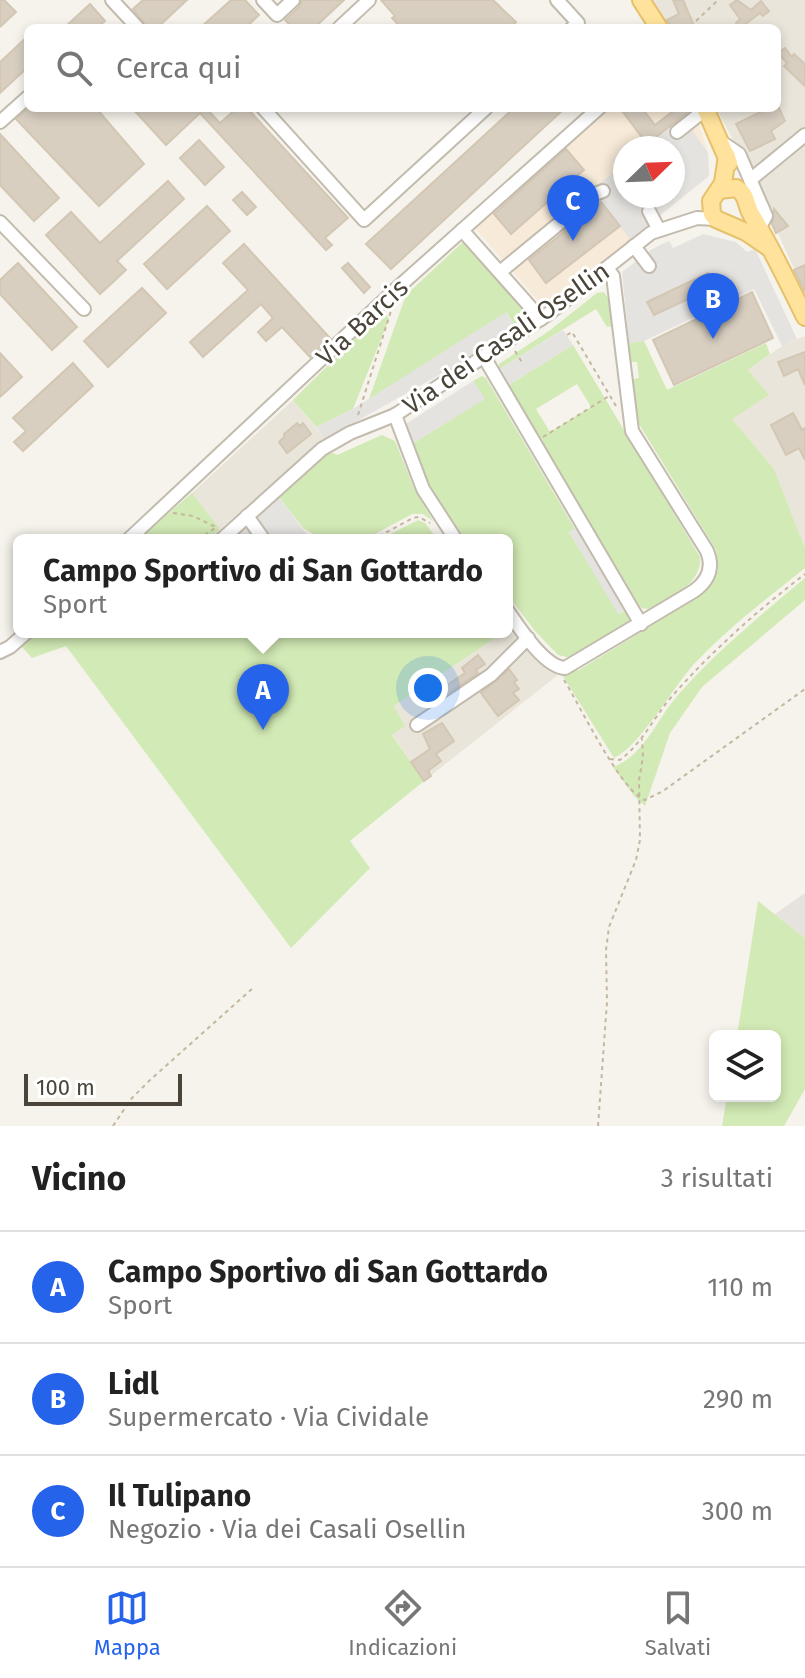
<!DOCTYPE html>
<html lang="it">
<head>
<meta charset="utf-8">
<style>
	body { margin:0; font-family:"Fira Sans",sans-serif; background:#f2f2f2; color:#222 }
	.controls { position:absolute; right:24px; bottom:24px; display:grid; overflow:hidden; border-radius:12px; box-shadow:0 4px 12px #0003 }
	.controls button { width:72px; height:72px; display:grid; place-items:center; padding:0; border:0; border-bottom:2px solid #e0e0e0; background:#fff; color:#222; font:40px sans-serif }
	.compass { position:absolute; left:613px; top:136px; width:72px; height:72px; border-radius:50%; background:#fff; box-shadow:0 4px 12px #0003; rotate:67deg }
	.scale { position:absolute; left:24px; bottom:20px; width:158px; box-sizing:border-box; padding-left:8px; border:4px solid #4b4439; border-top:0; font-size:22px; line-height:28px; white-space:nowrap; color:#4b4439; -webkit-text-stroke:6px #fff; paint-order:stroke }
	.you { position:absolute; left:428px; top:688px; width:28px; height:28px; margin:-20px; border:6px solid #fff; border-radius:50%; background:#1a73e8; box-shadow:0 0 0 12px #1a73e833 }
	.badge { display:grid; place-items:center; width:52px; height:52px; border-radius:50%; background:#2563eb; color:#fff; font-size:26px; font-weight:700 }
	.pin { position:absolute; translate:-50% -66px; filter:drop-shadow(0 2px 4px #0008) }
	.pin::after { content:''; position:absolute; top:42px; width:28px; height:24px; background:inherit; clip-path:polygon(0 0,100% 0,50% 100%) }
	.popup { position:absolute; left:13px; top:534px; width:500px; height:104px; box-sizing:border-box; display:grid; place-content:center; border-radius:12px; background:#fff; filter:drop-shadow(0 2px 6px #0005); font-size:26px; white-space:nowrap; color:#767676 }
	.popup b { font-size:30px; color:#222 }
	.popup::after { content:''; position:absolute; left:50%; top:100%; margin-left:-16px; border:16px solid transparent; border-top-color:#fff }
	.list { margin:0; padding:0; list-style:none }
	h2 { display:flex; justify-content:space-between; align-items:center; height:104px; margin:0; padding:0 32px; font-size:34px }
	h2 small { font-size:26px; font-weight:400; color:#767676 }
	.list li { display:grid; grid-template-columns:52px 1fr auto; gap:24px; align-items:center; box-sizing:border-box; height:112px; padding:0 32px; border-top:2px solid #e0e0e0 }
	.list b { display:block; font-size:30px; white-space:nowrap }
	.list p { margin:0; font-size:26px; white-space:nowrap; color:#767676 }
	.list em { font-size:26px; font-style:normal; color:#767676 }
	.icon { flex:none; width:44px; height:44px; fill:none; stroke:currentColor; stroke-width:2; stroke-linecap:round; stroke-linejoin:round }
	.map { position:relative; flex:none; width:805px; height:1126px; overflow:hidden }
	.search { position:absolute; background:#fff; box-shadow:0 4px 12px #0003; left:24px; right:24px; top:24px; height:88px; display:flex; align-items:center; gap:20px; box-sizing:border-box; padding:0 28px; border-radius:12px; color:#767676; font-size:30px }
	.sheet { height:440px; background:#fff }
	nav { display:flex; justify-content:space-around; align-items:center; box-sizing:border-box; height:112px; border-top:2px solid #e0e0e0; background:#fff; font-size:22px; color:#767676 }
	nav a { display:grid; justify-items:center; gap:4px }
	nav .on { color:#2563eb }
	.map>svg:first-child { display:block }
	.residential { fill:#eae5da }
	.commercial { fill:#f7ead8; fill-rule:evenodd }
	.industrial { fill:#e6e2dd }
	.green { fill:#d2eab5; fill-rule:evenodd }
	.parking { fill:#e5e3e0 }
	.building { fill:#d8cfc1; stroke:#d3c7b4; stroke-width:2 }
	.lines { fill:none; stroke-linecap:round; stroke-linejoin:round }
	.minor-casing { stroke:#c2bbae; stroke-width:16 }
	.major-casing { stroke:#e6c16a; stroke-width:20 }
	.path { stroke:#c4b79f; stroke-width:2; stroke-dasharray:4 4; stroke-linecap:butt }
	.minor { stroke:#fff; stroke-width:12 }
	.major { stroke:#ffe39c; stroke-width:16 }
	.labels { text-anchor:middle; stroke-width:6; stroke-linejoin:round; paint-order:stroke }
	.street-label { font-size:26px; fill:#4b4439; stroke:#fff }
</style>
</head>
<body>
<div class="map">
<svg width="805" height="1126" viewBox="0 0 805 1126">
	<rect width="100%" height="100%" fill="#f6f3ec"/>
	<g class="residential">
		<path d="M 652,0 L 805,0 L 805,293 L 751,174 L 716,108 L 777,108 L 777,28 L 669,28 Z"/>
		<path d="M 804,336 L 805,338 L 805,548 L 774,469 L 731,418 L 768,395 L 748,370 L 782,346 Z"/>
		<path d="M 293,400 L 325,439 L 220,529 L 192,493 Z"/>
		<path d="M 507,630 L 534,649 L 558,675 L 424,781 L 392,734 L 405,726 L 394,706 Z"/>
	</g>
	<path class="commercial" d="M 611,108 L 694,108 L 708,153 L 709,176 L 545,309 L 475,228 ZM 625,148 L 673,148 L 673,196 L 625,196 Z"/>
	<path class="industrial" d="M 805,893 L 805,938 L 775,914 Z"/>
	<g class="green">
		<path d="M 464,241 L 525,311 L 527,319 L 516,328 L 507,313 L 369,399 L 406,295 Z"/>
		<path d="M 604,292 L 609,300 L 612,326 L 607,327 L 596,309 L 498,370 L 499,364 L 549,331 L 597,293 Z"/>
		<path d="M 385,312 L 389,319 L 353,409 L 316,427 L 293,400 L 380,314 Z"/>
		<path d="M 644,341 L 667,390 L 766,343 L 770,354 L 748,370 L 769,395 L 732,419 L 774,469 L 805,548 L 805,568 C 766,599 727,629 693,665 C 673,688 638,748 614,758 L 561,673 L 579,670 L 698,597 L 711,584 L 718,571 L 716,550 L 639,424 L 633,379 L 639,378 L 637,362 L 631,362 L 629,343 Z"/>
		<path d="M 573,345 L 700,557 C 702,584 670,599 648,609 L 641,608 L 636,600 L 507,386 ZM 577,384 L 591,407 L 550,432 L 536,409 Z"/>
		<path d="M 482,376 L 486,378 L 575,529 L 569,532 L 619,614 L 627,609 L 629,622 L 625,626 L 571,658 L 558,655 L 535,631 L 507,594 L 507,540 L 466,540 L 432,492 L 412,444 L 484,399 L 473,381 Z"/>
		<path d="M 382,435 L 395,441 L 413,486 L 433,521 L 423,514 L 412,514 L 364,540 L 324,540 L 303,528 L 279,497 L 328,454 L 333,453 L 337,455 Z"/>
		<path d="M 192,493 L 220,529 L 212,537 L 214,540 L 138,540 Z"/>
		<path d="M 418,520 L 425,523 L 438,540 L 379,540 Z"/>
		<path d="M 805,578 L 805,600 L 702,687 L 670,733 L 645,806 L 634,796 L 613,767 C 645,755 656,720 678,695 C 716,652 761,615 805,578 Z"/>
		<path d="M 36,632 L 504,632 L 394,706 L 405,726 L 392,735 L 424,781 L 350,841 L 370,868 L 291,948 L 66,646 L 32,658 L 22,647 Z"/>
		<path d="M 758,901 L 805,938 L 805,1089 L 784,1126 L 722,1126 L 727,1096 L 775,1096 L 775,1036 L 737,1036 Z"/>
	</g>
	<g class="parking">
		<path d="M 683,117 L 708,153 L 709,176 L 630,239 L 592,190 L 625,163 L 625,196 L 673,196 L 673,148 L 643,148 Z"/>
		<path d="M 703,234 L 736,242 L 747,252 L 755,249 L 797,339 L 782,346 L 754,289 L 644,341 L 629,343 L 622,272 L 652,249 L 669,241 L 673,248 Z"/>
		<path d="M 506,312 L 516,328 L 489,347 L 325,439 L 316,427 L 353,409 Z"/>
		<path d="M 563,330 L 573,345 L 507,386 L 498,370 Z"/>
		<path d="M 473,381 L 485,399 L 412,444 L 406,424 Z"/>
		<path d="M 279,497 L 311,540 L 232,540 Z"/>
		<path d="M 582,524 L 631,606 L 618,614 L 569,532 Z"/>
	</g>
	<g class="building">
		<path d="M 0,0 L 4,0 L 16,12 L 0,27 Z"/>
		<path d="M 143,0 L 187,0 L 157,28 L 147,28 L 133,9 Z"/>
		<path d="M 231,0 L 245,0 L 259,15 L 245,28 L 200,28 Z"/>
		<path d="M 302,0 L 344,0 L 314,28 L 293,28 L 285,20 L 299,7 Z"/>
		<path d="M 381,0 L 493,0 L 516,22 L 514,24 L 518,28 L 401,28 L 392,18 L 395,16 Z"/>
		<path d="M 673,0 L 683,0 L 695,28 L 672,28 L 667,20 L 679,14 Z"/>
		<path d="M 737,0 L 751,10 L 761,1 L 769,11 L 763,16 L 760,13 L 740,28 L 736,23 L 740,19 L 730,5 Z"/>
		<path d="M 90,4 L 105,21 L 97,28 L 64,28 Z"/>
		<path d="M 28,36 L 28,67 L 0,93 L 0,62 Z"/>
		<path d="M 785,48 L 792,57 L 794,54 L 805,64 L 805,86 L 784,66 L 787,63 L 778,53 Z"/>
		<path d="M 29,108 L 96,108 L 144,164 L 99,206 L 16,119 Z"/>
		<path d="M 132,108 L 206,108 L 220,123 L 237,108 L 247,108 L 348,218 L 325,238 L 332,245 L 326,250 L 200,113 L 166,145 Z"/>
		<path d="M 514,108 L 565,108 L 391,269 L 366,244 Z"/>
		<path d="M 620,108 L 642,108 L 655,125 L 677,108 L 693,108 L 647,144 Z"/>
		<path d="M 769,108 L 779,108 L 785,121 L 771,131 L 775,139 L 750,151 L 736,124 Z"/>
		<path d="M 0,134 L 59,198 L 34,221 L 0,185 Z"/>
		<path d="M 199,140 L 224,167 L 205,185 L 180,158 Z"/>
		<path d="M 566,149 L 584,170 L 511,234 L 494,214 Z"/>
		<path d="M 168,181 L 184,199 L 117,261 L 126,270 L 100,294 L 46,235 L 71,212 L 100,243 Z"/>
		<path d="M 242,192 L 256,207 L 247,215 L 233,200 Z"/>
		<path d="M 601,202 L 620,226 L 546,283 L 529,260 Z"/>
		<path d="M 207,206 L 230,231 L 167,289 L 144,264 Z"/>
		<path d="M 774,209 L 788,226 L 776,233 L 772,224 Z"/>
		<path d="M 244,244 L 330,338 L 310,357 L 282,327 L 266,341 L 258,332 L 273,318 L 261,304 L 203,357 L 190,342 L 248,290 L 223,263 Z"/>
		<path d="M 18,263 L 77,327 L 52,350 L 0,294 L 0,280 Z"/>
		<path d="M 348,263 L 370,287 L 364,293 L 342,268 Z"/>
		<path d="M 805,265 L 805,292 L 794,270 Z"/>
		<path d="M 708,273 L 714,287 L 654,315 L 647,302 Z"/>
		<path d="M 142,288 L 166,313 L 108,367 L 84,341 Z"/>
		<path d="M 752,292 L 773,338 L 674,385 L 653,340 Z"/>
		<path d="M 805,352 L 805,385 L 798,369 L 784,376 L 778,362 Z"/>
		<path d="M 0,353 L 22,377 L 0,397 Z"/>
		<path d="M 73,363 L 93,386 L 23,451 L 14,442 L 26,431 L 13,418 Z"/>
		<path d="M 793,413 L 802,430 L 805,428 L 805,460 L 799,448 L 786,455 L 771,425 Z"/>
		<path d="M 297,423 L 300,426 L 303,423 L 311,434 L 287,453 L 279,442 L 285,436 L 284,434 Z"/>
		<path d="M 478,655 L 485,664 L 476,670 L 478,673 L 447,694 L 443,688 L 465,673 L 462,668 Z"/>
		<path d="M 509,669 L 517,680 L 514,682 L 519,689 L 513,693 L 519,700 L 498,716 L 481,693 Z"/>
		<path d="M 442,723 L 454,741 L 436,754 L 441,761 L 428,771 L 431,776 L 424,781 L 411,762 L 430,749 L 423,734 Z"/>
	</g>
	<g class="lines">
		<g class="minor-casing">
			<g id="minor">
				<path d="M 112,0 L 138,28"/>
				<path d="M 263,0 L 277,15 L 293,0"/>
				<path d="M 557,0 L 578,23 L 572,28"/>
				<path d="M 339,28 L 369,0"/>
				<path d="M 263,108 L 364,220 L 486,108"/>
				<path d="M 0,122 L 28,97"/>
				<path d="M 677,132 L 706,109"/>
				<path d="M 723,143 L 739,154 L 766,216 L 760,227"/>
				<path d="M 750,180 L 805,135"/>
				<path d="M 649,211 L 659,230"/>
				<path d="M 0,222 L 84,309"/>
				<path d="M 462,230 L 541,319"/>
				<path d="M 634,246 L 649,266"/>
				<path d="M 500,272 L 595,194 L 603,191"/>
				<path d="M 484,357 L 641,624"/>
				<path d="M 247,516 L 264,540"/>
				<path d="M 128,540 L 395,290 L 599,108"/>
				<path d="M 221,540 L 322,449 L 350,433 L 395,415"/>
				<path d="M 456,540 L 423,489 L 395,415 L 548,314 L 651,233 L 697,218 L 716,219"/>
				<path d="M 507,610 C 519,627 544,667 565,668 L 694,591 C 708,581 714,568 707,551 L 632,431 L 613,276 L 607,268"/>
				<path d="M 0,652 L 10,647 L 27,632"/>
				<path d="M 417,725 L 491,675 L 528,638"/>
			</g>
		</g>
		<g class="major-casing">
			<g id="major">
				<path d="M 641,0 L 659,28"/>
				<path d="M 705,108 L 729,163"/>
				<path d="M 727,156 L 723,183 L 711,201 L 712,214 L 716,219 L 746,232 L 768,247"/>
				<path d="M 719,190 L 736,188 C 748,195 745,203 751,214 C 771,247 788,282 805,317"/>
			</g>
		</g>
		<g class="path">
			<path d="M 696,21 L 718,0"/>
			<path d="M 567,335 L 572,332 L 616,406"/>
			<path d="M 515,351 L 523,364"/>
			<path d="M 358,415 L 391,311"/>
			<path d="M 543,437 L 609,396"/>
			<path d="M 173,513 L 193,516 L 216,527"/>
			<path d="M 314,536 L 319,540"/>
			<path d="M 198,540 L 215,528"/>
			<path d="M 372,540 L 413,518 L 419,517 L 430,523"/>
			<path d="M 564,680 C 579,704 622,793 645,800 L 663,791 L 805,689"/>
			<path d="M 610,759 L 620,760 C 643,743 654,716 674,694 C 713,650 758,610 805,574"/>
			<path d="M 113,1126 L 131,1099 L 149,1081 L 253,988"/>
			<path d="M 598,1126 L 607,1002 L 606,950 L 609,927 L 636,860 L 640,840 L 639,780 L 643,757 L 642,739"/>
		</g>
		<use href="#minor" class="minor"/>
		<use href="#major" class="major"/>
	</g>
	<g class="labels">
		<g class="street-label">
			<text transform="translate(362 322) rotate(-43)" y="9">Via Barcis</text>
			<text transform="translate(506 338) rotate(-35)" y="9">Via dei Casali Osellin</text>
		</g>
	</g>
</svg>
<div class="controls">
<button><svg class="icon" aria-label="layers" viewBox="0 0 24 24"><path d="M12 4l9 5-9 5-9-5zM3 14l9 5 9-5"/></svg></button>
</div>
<svg class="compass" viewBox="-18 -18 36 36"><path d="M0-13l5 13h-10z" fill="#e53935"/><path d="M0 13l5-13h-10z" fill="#767676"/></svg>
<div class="scale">100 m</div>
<div class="you"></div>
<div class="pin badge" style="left:263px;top:730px">A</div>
<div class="popup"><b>Campo Sportivo di San Gottardo</b>Sport</div>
<div class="pin badge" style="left:713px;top:339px">B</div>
<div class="pin badge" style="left:573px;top:241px">C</div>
<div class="search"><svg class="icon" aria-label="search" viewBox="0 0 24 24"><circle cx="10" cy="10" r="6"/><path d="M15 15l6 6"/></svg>Cerca qui</div>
</div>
<section class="sheet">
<h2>Vicino<small>3 risultati</small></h2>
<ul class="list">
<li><span class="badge">A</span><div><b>Campo Sportivo di San Gottardo</b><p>Sport</p></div><em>110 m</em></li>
<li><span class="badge">B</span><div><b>Lidl</b><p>Supermercato · Via Cividale</p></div><em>290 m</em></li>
<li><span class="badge">C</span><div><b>Il Tulipano</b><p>Negozio · Via dei Casali Osellin</p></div><em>300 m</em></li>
</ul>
</section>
<nav>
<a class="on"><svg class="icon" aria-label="map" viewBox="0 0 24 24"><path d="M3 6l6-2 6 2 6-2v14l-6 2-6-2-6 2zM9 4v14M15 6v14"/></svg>Mappa</a>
<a><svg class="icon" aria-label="directions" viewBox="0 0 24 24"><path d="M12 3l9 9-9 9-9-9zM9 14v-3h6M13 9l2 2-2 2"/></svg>Indicazioni</a>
<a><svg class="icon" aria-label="saved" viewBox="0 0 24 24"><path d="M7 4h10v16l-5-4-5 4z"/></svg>Salvati</a>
</nav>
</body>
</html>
